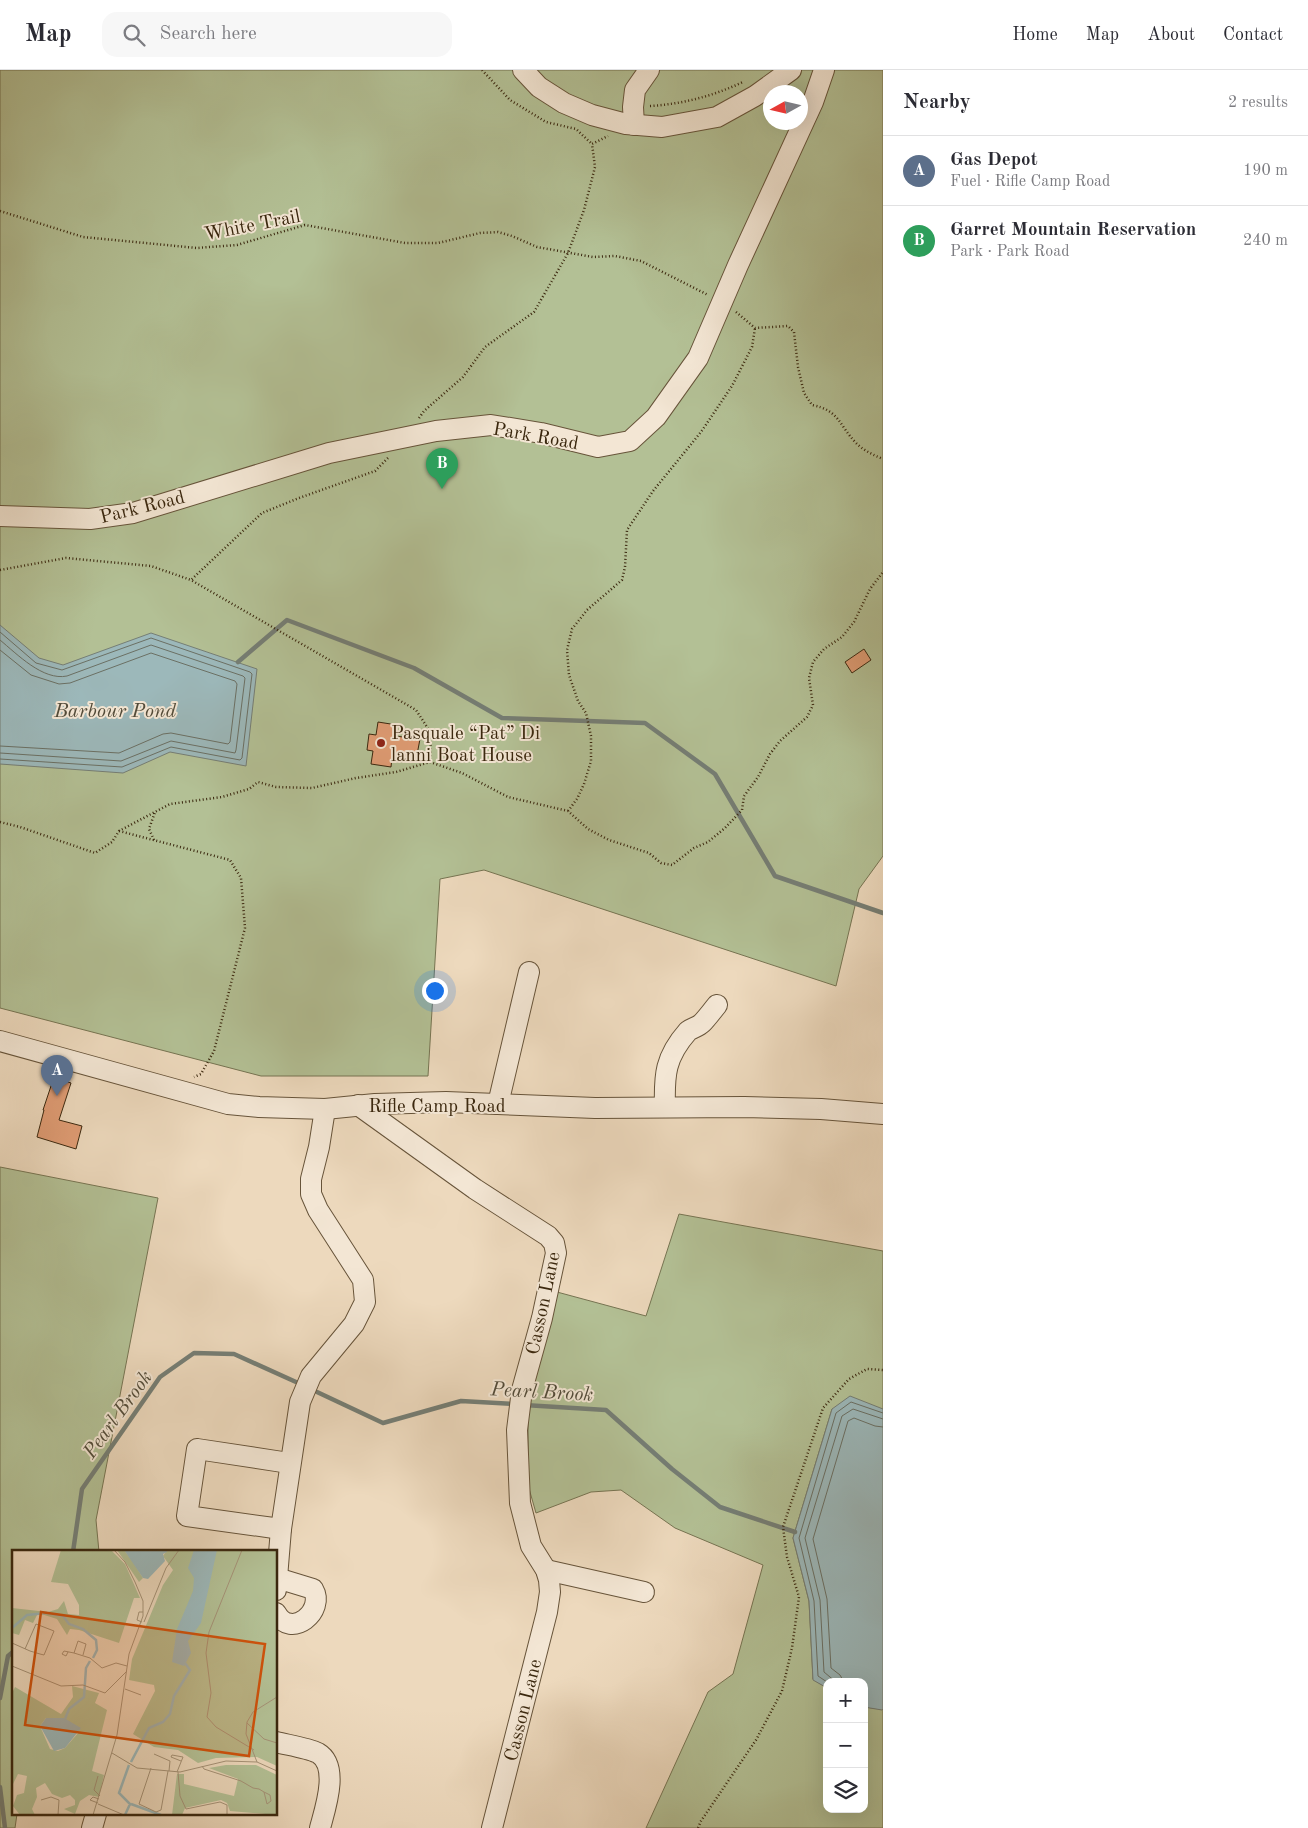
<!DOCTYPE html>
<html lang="en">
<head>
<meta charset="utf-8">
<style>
	body { margin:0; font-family:"Old Standard TT",serif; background:#f7f7f7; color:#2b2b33 }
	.controls { position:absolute; right:15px; bottom:15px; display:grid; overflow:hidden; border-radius:10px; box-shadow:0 5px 20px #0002 }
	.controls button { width:45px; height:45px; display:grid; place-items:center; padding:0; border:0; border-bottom:1px solid #e1e1e2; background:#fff; color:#2b2b33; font:25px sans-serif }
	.compass { position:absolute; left:763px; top:15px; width:45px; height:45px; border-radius:50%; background:#fff; box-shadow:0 5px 20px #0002; rotate:262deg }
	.you { position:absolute; left:434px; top:920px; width:18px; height:18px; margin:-12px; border:4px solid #fff; border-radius:50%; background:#1a73e8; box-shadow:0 0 0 8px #1a73e833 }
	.badge { display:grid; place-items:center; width:32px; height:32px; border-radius:50%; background:#1a73e8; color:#fff; font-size:16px; font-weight:700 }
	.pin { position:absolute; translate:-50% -41px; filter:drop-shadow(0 1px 2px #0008) }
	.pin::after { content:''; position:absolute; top:26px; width:18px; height:15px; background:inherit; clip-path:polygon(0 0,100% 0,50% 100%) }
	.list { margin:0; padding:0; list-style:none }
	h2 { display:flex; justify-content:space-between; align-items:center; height:65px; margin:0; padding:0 20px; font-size:21px }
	h2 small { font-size:16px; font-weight:400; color:#7c7c81 }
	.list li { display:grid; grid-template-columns:32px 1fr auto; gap:15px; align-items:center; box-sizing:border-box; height:70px; padding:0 20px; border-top:1px solid #e1e1e2 }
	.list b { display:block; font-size:19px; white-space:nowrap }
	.list p { margin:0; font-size:16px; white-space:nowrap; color:#7c7c81 }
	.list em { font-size:16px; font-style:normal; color:#7c7c81 }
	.icon { flex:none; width:28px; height:28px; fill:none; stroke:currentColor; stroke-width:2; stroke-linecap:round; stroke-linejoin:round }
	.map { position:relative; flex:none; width:883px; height:1758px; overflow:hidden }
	header { display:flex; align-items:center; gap:30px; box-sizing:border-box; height:70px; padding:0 25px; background:#fff; border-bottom:1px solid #e1e1e2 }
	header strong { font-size:24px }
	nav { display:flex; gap:28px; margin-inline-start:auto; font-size:18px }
	.search { width:350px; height:45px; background:#f7f7f7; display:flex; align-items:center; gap:12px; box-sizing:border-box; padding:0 18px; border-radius:15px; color:#7c7c81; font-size:19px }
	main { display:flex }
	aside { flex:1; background:#fff }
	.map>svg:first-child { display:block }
	.green { fill:#b3c095; stroke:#767452; fill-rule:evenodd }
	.water { fill:#9cb8ba; stroke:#757e75 }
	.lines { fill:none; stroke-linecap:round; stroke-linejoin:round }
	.shore { stroke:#6b7064; stroke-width:1 }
	.stream { stroke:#757e75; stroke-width:4.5 }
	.building { fill:#e09c74; stroke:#3a270e }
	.minor-casing { stroke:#67543a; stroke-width:22 }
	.path { stroke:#3a270e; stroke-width:2.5; stroke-dasharray:1 2.5; stroke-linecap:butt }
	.minor { stroke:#f3e6d4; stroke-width:20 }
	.poi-dot { fill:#8f2418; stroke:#f3e6d4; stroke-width:2 }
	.labels { text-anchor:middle; stroke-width:4; stroke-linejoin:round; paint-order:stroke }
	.street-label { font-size:19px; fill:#3a270e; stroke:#f3e6d4 }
	.poi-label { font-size:19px; fill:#3a270e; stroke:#f3e6d4; text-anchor:start }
	.water-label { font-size:20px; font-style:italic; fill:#524b39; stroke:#f3e6d4 }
	.inset-river { fill:none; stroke:#9cb8ba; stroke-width:2.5 }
	.inset-road { fill:none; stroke:#a59277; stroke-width:1 }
	.view { fill:#ce520c; fill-opacity:0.15; stroke:#ce520c; stroke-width:2.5 }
	.inset-edge { fill:none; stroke:#3a270e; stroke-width:2.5 }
</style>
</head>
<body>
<header>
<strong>Map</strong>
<div class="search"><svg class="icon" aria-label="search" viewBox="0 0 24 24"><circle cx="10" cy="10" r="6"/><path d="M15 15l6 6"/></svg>Search here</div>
<nav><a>Home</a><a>Map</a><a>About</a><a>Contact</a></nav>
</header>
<main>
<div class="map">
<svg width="883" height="1758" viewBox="0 0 883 1758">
	<rect width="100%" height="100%" fill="#edd9bd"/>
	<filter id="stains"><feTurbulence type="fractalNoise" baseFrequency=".004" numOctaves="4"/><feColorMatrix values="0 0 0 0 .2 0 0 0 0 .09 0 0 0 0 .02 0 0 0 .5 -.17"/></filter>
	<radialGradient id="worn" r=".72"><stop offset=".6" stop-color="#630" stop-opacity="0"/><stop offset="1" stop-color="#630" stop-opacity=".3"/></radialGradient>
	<g class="green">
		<path d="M 0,0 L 883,0 L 883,786 L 859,819 L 836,916 L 484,800 L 440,809 L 428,1006 L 261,1006 L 0,938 ZM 771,22 L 801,22 L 801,52 L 771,52 Z"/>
		<path d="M 0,1097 L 158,1128 L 96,1450 L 99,1482 L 14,1482 L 14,1744 L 17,1744 L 15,1758 L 0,1758 Z"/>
		<path d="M 679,1144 L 883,1181 L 883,1339 L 832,1339 L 793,1468 L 809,1531 L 813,1609 L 827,1618 L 827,1739 L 864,1739 L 864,1637 L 883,1639 L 883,1758 L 646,1758 L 708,1622 L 733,1604 L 763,1495 L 675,1458 L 621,1420 L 591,1422 L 536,1443 L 528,1415 L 528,1328 L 557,1222 L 646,1246 Z"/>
	</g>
	<g class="water">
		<path d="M 0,555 L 39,588 L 63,595 L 151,563 L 257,599 L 246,696 L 170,682 L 123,703 L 0,694 Z"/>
		<path d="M 850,1326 L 883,1339 L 883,1639 L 882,1640 L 864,1637 L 864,1612 L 827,1612 L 827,1618 L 813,1610 L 809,1531 L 793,1468 L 832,1339 Z"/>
	</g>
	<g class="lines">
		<g class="shore">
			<path d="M 0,562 L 36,593 L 62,600 L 151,568 L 250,602 L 252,604 L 242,688 L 240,690 L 171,677 L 122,697 L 0,689"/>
			<path d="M 0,570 C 17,584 43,611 67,606 L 151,575 L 243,606 L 245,608 L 236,680 L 235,683 L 171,671 L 121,691 L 0,683"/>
			<path d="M 0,580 L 31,605 L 59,614 L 70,613 L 151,583 L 235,611 L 237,614 L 230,672 L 228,674 L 171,663 L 163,664 L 119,683 L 0,676"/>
			<path d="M 827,1612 L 818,1606 L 814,1531 L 799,1468 L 836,1343 L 851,1332 L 883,1343"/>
			<path d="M 836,1612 L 824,1602 L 820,1530 L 805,1468 L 842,1346 L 853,1339 L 883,1349"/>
			<path d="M 844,1612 L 840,1605 L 831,1598 L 827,1529 L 813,1469 L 848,1351 L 854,1348 L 875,1356 L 883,1357"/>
		</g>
		<g class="stream">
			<path d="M 238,592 L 287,550 L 414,598 L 502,648 L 645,653 L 715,704 L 775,806 L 883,843"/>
			<path d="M 317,1322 L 383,1353 L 461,1331 L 514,1334"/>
			<path d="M 524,1335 L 606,1340 L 672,1399 L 720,1437 L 795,1462"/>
			<path d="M 73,1482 L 82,1419 L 160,1307 L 194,1283 L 234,1284 L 296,1312"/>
			<path d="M 0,1628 L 8,1586 L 14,1581"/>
			<path d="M 0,1717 L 5,1758"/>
		</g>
	</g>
	<g class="building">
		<path d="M 864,579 L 871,590 L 852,603 L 845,592 Z"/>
		<path d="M 378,652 L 397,655 L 395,666 L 420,669 L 416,690 L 392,688 L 391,697 L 371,694 L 373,681 L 367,680 L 369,664 L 376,665 Z"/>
		<path d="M 54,1007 L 71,1013 L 59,1050 L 82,1056 L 76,1079 L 37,1067 L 44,1040 L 43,1040 Z"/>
	</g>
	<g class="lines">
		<g class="minor-casing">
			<g id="minor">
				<path d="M 523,0 L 539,17 L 564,33 L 592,45 L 626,54 L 662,57 L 717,47 L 755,26 L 791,0"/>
				<path d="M 634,55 L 633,37 L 635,20 L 649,0"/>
				<path d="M 0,446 L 90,449 L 133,443 L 329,383 L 436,361 L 491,355 L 541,363 L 598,377 L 630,371 L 656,347 L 698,288 L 738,195 L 813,32 L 824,0"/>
				<path d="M 0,971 L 228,1034 L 259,1037 L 325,1039 L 375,1034 L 446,1032 L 595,1038 L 744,1037 L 821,1039 L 883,1044"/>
				<path d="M 498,1034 L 529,902"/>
				<path d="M 358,1035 L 475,1119 L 548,1166 L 554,1173 L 556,1183 L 542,1248 L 522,1320 L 517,1360 L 520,1433 L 531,1476 L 546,1500 L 549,1510 L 550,1522 L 547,1542 L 492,1758"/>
				<path d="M 665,1037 C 664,1005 665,987 688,961 C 692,958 698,957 702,953 C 707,948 712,941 717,935"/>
				<path d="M 281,1459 L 187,1446 L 197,1379 L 289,1393"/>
				<path d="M 546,1500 L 644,1522"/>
				<path d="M 276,1520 L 281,1459 L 300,1332 L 311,1306 L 354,1254 L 365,1232 L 363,1210 L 318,1140 L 311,1124 L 311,1109 L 319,1077 L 325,1039"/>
				<path d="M 276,1543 C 291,1570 326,1541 313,1519 L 277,1508"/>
				<path d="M 276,1672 C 288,1675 308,1678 318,1683 C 340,1696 325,1739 320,1758"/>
				<path d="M 92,1758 L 96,1744"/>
			</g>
		</g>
		<g class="path">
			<path d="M 482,0 L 510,30 L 546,52 L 576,59 L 592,74"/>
			<path d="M 650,36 C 683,34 713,26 743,12"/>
			<path d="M 0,141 L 83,167 L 197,178 L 237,175 L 305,155 L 405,173 L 438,173 L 480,163 L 498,162 L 512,166 L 537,177 L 593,187 L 615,186 L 641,191 L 708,225"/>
			<path d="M 736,242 L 755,258 L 788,256 L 794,262 L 798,297 L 804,323 L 812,335 C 839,340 839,355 856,373 C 863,380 873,385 883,389"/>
			<path d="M 419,348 L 424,341 L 463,307 L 485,277 L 534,242 L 568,183 L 584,140 L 595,97 L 592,74 L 608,66"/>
			<path d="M 388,388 L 375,401 L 299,428 L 262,443 L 191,510 L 416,640 L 431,663 L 430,692"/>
			<path d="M 0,500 L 66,488 L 151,496 L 191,510"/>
			<path d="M 568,741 L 577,729 L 584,714 L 591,691 L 591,666 L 586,643 L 578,631 L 569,605 L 567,580 L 572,559 L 587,540 L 622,510 L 625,497 L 627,460 L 653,421 L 701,362 L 732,316 L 752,277 L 755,258"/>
			<path d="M 0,752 L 20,757 L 95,783 L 112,772 L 119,761 L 170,734 L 222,727 L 249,719 L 258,712 L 276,717 L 312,718 L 356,708 L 396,702 L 430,692 L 462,703 L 508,727 L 568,741 L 588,759 L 609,770 L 649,783 L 661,793 L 672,795 L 694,778 L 708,772 L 725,758 L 742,740 L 744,726 L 758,707 L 770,684 L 780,671 L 807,647 L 813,635 L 809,608 L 813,592 L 824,579 L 842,567 L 854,552 L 870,519 L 883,502"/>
			<path d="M 119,761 L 230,790 L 241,808 L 245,858 L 214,981 L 201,1004 L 194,1007"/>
			<path d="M 154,770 L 149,759 L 155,742"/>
			<path d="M 698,1758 L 701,1751 L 756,1670 L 782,1621 L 792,1578 L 799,1527 L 787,1487 L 783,1457 L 823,1338 L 849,1309 L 867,1299 L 883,1300"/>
		</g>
		<use href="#minor" class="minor"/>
	</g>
	<circle class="poi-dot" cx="381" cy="673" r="5"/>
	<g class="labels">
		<g class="street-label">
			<text transform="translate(252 154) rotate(-11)" y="7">White Trail</text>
			<text transform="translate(536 365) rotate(10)" y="7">Park Road</text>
			<text transform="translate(142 436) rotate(-14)" y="7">Park Road</text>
			<text x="437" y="1042">Rifle Camp Road</text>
			<text transform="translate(542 1233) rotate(-78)" y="7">Casson Lane</text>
			<text transform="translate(522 1640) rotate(-76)" y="7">Casson Lane</text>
		</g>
		<g class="poi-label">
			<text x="391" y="669">Pasquale “Pat” Di<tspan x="391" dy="22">lanni Boat House</tspan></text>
		</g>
		<g class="water-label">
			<text x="115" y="647">Barbour Pond</text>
			<text transform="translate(542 1321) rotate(3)" y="7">Pearl Brook</text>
			<text transform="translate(117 1344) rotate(-54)" y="7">Pearl Brook</text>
		</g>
	</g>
	<g transform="translate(12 1480)">
		<rect width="265" height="265" fill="#edd9bd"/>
		<path d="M 49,0 L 99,0 L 113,14 L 128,48 L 122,48 L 107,93 L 67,80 L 58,79 L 55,85 L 45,69 L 26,63 L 21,73 L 13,70 L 7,85 L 0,83 L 0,58 L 36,62 L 46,59 L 52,51 L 56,64 L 67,65 L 67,55 L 56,34 L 39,32 ZM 105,0 L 112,0 L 121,12 L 131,28 L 127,32 ZM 155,0 L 265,0 L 265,216 L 245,207 L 204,208 L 186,213 L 166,200 L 142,197 L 121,184 L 143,141 L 142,135 L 117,130 L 120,109 L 151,35 L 161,20 L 151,6 ZM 60,136 L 87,143 L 83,153 L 95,160 L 80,221 L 92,225 L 87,247 L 77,245 L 68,251 L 63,264 L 52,259 L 63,255 L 63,250 L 58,245 L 50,248 L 40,244 L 33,233 L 24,238 L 25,247 L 20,259 L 23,265 L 8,265 L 1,256 L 5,245 L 12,243 L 15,226 L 6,224 L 0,236 L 0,143 L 3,137 L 49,164 L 61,147 ZM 34,168 L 52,168 L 67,182 L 53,198 L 46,201 L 38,199 L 28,176 ZM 214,215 L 244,215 L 265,225 L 265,265 L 218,261 L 215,253 L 209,250 L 173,258 L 170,265 L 160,265 L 165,224 L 172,224 L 172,234 L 222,246 L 226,229 L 197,218 Z" fill="#b3c095" fill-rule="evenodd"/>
		<path d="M 112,0 L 155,0 L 155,2 L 151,4 L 153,11 L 136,29 L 131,28 ZM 182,0 L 205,0 L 189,73 L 176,91 L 179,103 L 172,116 L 160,112 L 165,79 L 181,41 L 182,28 L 176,18 ZM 34,168 L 52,168 L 69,178 L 53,198 L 42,201 L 28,176 Z" fill="#9cb8ba"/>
		<path class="inset-river" d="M 0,78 L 15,65 L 34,63 L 51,66 L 57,74 L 71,79 L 84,90 L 85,100 L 81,108M 53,169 L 57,159 L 72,147 L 74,118 L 78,111M 119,212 L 137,178 L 151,172 L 158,164 L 162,146 L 178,120 L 173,113M 119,254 L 149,265M 113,265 L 118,254 L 107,243 L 117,215"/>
		<path class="inset-road" d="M 230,0 L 197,82 L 194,103 L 199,143 L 195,167 L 204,177 L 242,200M 130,72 L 125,70 L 127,62 L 131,62M 132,72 L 154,18 L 167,0M 0,93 L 18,101 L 28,104 L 32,105 L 42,81 L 24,74 L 13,99M 56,102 L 54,106 L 50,104 L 52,101 L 62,103 L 78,108 L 90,118 L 104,113 L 115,116M 62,103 L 66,91 L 74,94 L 71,105M 0,116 L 49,136 L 71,135 L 93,143 L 115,121M 113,139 L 129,145M 235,173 L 252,189 L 265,193M 100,203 L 125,218 L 168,222 L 214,211 L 245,212 L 265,221M 142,204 L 158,211 L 157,221M 245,212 L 234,184 L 235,172 L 241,162 L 265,147M 190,216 L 192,219 L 229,231 L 241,238 L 247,239 L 252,242 L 258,245 L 259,251 L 255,254 L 252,242M 139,218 L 127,254 L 144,262 L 149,260 L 156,221M 165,222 L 171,207 L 160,205 L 159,207 L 169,211M 166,222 L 168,246 L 174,259 L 208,252 L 215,255 L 215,265M 86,226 L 82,240 L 88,246M 29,250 L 39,247 L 47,250 L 46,265M 86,253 L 78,250 L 81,247 L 87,249M 86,254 L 112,265M 81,265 L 105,185 L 117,104 L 131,66 L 131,51 L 123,32 L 113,12 L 102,0"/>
		<path class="view" d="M 29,62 L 253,94 L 237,206 L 13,175 Z"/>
		<rect width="265" height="265" class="inset-edge"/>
	</g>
	<rect width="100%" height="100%" filter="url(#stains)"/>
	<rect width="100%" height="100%" fill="url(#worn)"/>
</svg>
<div class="controls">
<button>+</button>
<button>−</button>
<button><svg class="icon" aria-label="layers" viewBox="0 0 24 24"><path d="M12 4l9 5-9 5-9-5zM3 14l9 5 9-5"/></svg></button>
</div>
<svg class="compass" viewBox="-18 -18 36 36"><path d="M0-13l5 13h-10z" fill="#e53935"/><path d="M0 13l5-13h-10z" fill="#7c7c81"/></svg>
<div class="you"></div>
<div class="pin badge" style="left:57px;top:1026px;background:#5c6f8a">A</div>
<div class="pin badge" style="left:442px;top:419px;background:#2e9e5b">B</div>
</div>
<aside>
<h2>Nearby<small>2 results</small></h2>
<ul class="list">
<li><span class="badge" style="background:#5c6f8a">A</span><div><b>Gas Depot</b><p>Fuel · Rifle Camp Road</p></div><em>190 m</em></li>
<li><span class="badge" style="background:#2e9e5b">B</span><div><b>Garret Mountain Reservation</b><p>Park · Park Road</p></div><em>240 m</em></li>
</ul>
</aside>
</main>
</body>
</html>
